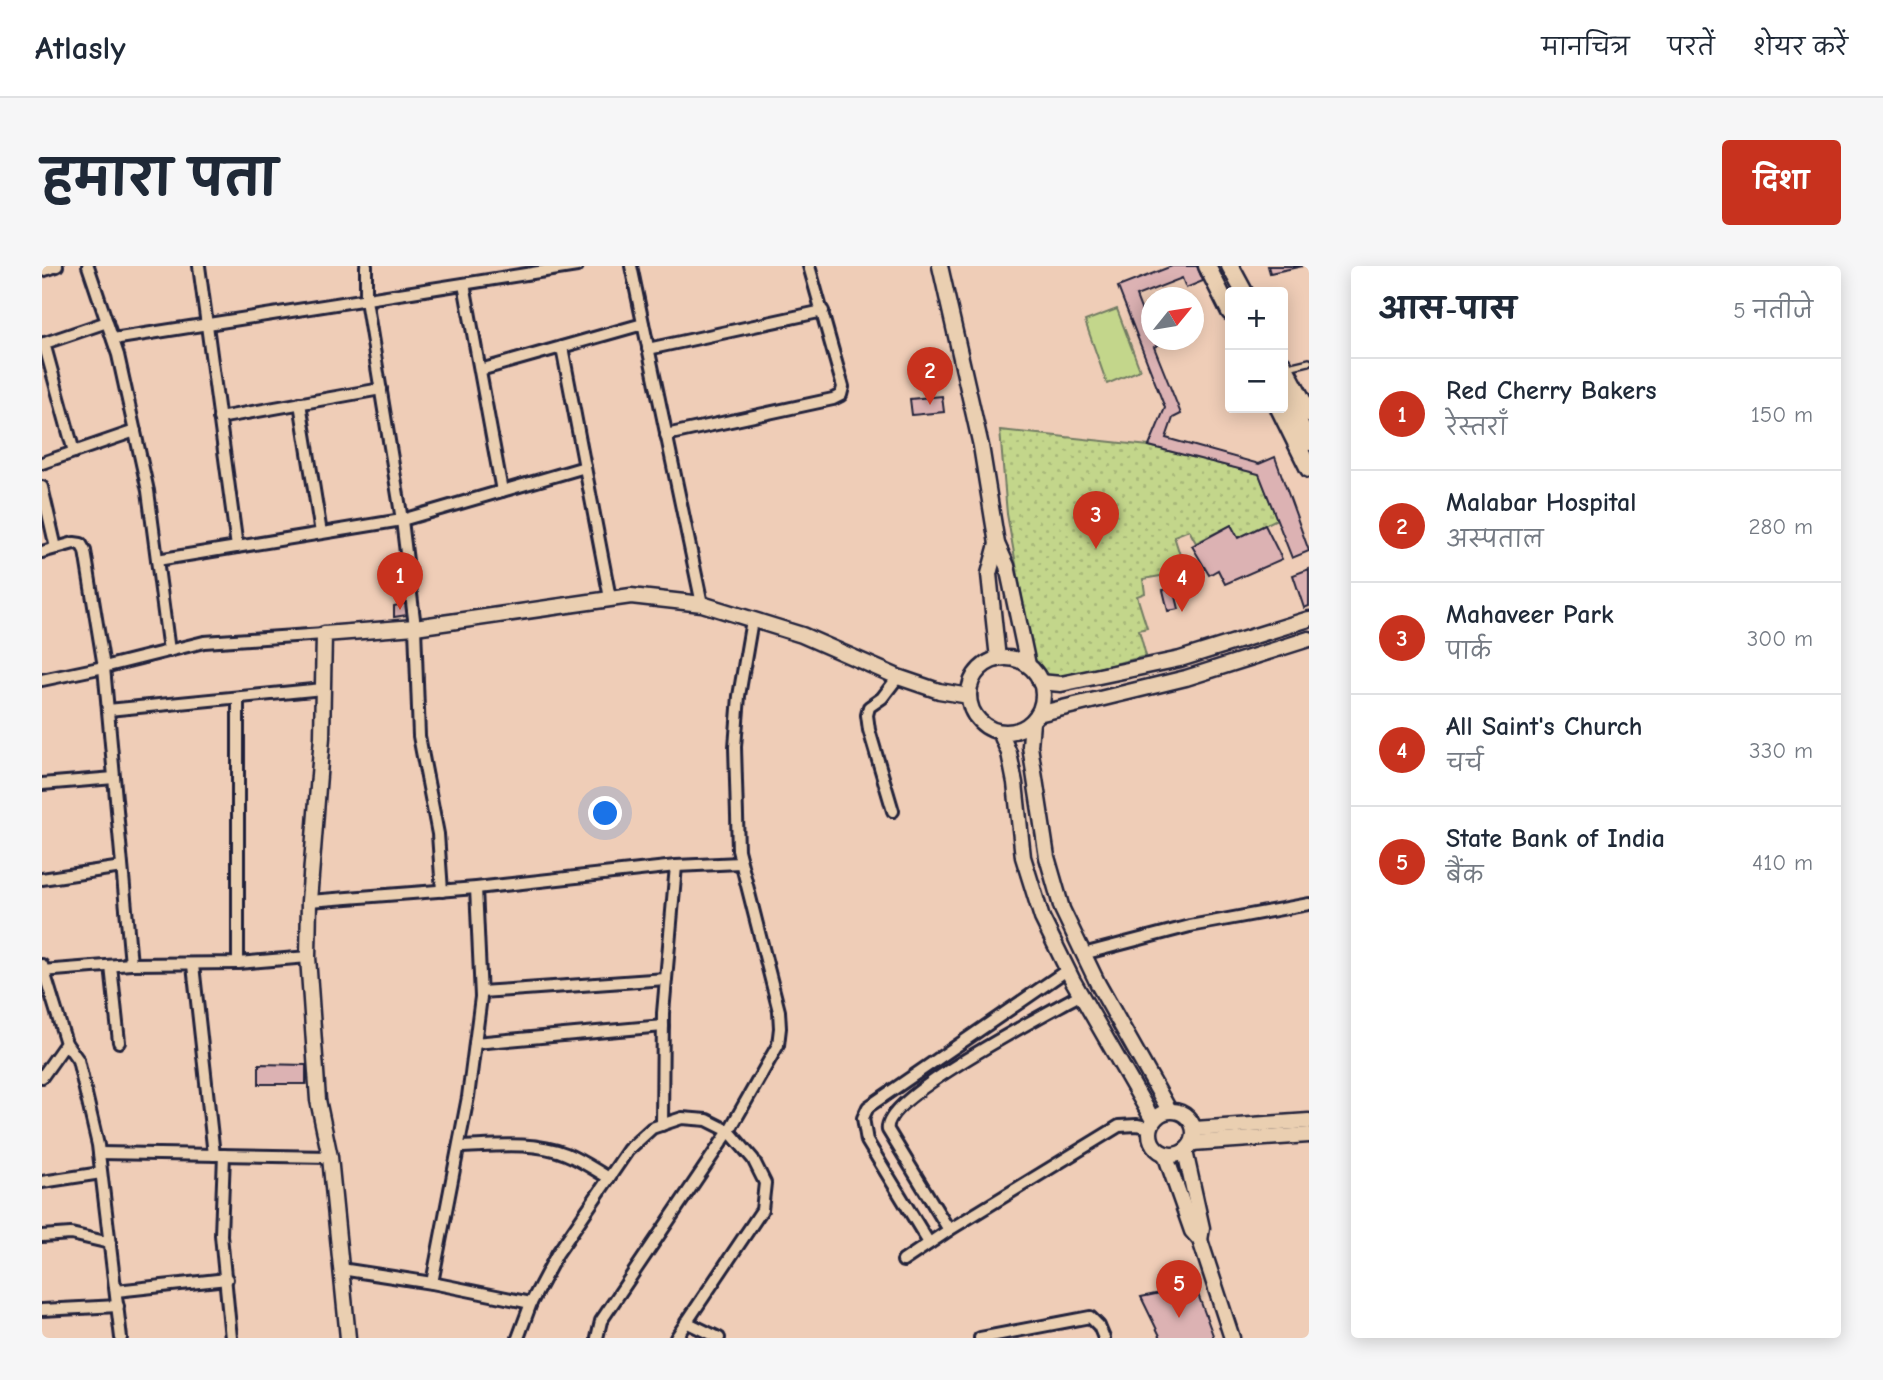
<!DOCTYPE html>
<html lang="hi">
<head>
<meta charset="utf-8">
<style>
	body { margin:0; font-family:"Comic Neue","Playpen Sans Deva",sans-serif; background:#f6f6f7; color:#1f2937 }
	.controls { position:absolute; right:21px; top:21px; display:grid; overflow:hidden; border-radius:7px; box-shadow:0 4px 18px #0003 }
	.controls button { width:63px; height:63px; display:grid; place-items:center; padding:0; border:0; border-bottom:2px solid #e0e1e3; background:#fff; color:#1f2937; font:35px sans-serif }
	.compass { position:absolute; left:1099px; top:21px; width:63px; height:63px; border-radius:50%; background:#fff; box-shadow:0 4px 18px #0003; rotate:60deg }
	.you { position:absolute; left:564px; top:548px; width:24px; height:24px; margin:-18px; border:5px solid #fff; border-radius:50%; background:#1a73e8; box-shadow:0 0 0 10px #1a73e833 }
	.badge { display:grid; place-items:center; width:46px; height:46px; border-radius:50%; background:#c8321e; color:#fff; font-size:23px; font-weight:700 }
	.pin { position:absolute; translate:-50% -58px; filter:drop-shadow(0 2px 4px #0008) }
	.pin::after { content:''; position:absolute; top:37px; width:24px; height:21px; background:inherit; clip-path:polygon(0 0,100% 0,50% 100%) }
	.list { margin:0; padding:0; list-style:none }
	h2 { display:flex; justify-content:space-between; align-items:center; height:91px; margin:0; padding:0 28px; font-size:30px }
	h2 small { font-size:23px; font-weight:400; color:#747a83 }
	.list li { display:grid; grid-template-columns:46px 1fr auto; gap:21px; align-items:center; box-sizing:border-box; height:112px; padding:0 28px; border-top:2px solid #e0e1e3 }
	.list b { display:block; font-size:26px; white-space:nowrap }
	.list p { margin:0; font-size:23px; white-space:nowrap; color:#747a83 }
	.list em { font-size:23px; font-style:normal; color:#747a83 }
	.map { position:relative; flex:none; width:1267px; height:1072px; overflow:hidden; border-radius:7px }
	header { display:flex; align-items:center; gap:42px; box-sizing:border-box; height:98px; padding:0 35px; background:#fff; border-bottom:2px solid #e0e1e3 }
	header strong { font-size:33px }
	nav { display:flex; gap:38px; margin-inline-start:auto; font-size:24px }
	.intro { display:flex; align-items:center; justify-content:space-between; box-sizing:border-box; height:168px; padding:0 42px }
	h1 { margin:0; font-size:49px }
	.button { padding:18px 32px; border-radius:7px; background:#c8321e; color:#fff; font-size:24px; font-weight:700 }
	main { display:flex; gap:42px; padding:0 42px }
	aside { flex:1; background:#fff; border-radius:7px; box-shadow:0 4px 18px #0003 }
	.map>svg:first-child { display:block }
	.green { fill:url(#green-dots); stroke:#727c63; stroke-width:2 }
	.pitch { fill:#c3d68b; stroke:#727c63; stroke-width:2 }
	.building { fill:#dcb2b3; stroke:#22223b; stroke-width:2 }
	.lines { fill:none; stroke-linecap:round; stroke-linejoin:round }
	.lane-casing { stroke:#22223b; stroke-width:10 }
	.street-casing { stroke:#22223b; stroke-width:16 }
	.secondary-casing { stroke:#22223b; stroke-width:19 }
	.primary-casing { stroke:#22223b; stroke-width:21 }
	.lane { stroke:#eacfb1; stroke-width:5 }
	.street { stroke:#eacfb1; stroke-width:10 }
	.secondary { stroke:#eacfb1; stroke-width:14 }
	.primary { stroke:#eacfb1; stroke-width:16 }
</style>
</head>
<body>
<header>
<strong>Atlasly</strong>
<nav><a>मानचित्र</a><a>परतें</a><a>शेयर करें</a></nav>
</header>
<div class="intro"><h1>हमारा पता</h1><a class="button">दिशा</a></div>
<main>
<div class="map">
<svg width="1267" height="1072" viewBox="0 0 1267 1072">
	<defs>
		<pattern id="green-dots" width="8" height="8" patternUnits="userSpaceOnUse" patternTransform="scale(1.75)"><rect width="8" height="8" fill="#c3d68b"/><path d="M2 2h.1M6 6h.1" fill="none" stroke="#a7b779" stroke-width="1.8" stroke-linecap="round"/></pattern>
	</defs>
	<rect width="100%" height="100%" fill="#efcdb7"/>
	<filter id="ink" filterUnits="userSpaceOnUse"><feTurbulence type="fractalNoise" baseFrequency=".0143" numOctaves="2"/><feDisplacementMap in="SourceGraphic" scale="14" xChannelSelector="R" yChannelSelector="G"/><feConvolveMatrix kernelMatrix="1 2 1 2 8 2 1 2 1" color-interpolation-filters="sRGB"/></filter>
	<g filter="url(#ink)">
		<path class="green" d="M 958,164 L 1107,180 L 1217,208 L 1235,253 L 1196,272 L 1189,259 L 1154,277 L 1147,264 L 1132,270 L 1138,289 L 1124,309 L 1101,313 L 1103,327 L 1095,330 L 1105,362 L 1097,364 L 1104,390 L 1008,414 L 992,399 L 965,248 Z"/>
		<path class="pitch" d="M 1075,43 L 1098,104 L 1065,118 L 1043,55 Z"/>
		<g class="building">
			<path d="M 1130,0 L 1155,0 L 1161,15 L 1144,22 L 1140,12 L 1094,30 L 1102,51 L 1109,48 L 1110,74 L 1119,74 L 1120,77 L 1112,81 L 1139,148 L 1131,152 L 1124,172 L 1217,198 L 1233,191 L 1267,285 L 1250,292 L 1217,208 L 1107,180 L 1123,142 L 1076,21 Z"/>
			<path d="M 1226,0 L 1261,0 L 1228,7 Z"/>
			<path d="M 900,130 L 902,146 L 870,149 L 868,133 Z"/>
			<path d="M 1189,259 L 1196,272 L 1223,259 L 1240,293 L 1183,318 L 1176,304 L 1167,309 L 1150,280 Z"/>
			<path d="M 1267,303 L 1267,340 L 1262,342 L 1251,309 Z"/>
			<path d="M 1132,322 L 1137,343 L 1126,345 L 1121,324 Z"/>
			<path d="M 364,337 L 365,349 L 352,351 L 352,340 Z"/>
			<path d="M 217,798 L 264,799 L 264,818 L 217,818 Z"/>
			<path d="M 1153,1020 L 1172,1072 L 1119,1072 L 1099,1031 Z"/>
		</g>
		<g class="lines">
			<g class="lane-casing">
				<path id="lane" d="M 1246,101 L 1267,96"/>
			</g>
			<g class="street-casing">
				<g id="street">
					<path d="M 46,0 L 76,89 L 106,225 L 127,385"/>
					<path d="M 157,0 L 195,281"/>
					<path d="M 324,0 L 324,34 L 360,254 L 373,361 L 377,470 L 396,568 L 400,625"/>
					<path d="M 589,0 L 660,338"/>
					<path d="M 0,5 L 15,0"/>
					<path d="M 422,18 L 460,225"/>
					<path d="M 71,73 L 535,0"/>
					<path d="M 2,77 L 32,186"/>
					<path d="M 0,78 L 65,56"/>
					<path d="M 520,81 L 568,332"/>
					<path d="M 606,83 L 781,45"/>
					<path d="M 438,104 L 601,58"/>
					<path d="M 258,137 L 279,267"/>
					<path d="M 177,152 L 339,123"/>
					<path d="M 624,169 L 791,133 L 799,129 L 801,121 L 767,0"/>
					<path d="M 0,197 L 93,165"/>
					<path d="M 0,221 L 14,282"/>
					<path d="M 0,286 L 32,277 L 39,278 L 43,285 L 62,401 L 89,698"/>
					<path d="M 115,294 L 360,254 L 543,201"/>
					<path d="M 0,414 L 62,401 L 162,376 L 282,368"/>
					<path d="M 196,432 L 196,697"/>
					<path d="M 66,444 L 281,423"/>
					<path d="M 0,518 L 72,512"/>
					<path d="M 851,545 L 827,464 L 825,449 L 827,441 L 840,432 L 856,411"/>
					<path d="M 0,613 L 80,601"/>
					<path d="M 267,635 L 434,622 L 634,600 L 698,597"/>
					<path d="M 1041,688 L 1148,660 L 1267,638"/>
					<path d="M 0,699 L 24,777 L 36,794 L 56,879 L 79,1072"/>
					<path d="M 151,699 L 172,889"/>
					<path d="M 69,700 L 77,776"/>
					<path d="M 0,705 L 89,698 L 196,697 L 266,691"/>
					<path d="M 439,726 L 624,713"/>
					<path d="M 433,777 L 621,760"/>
					<path d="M 0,811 L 24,777"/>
					<path d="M 620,859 L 621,747 L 634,600"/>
					<path d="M 417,881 C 452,880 491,875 524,888 C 539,894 553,904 567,912"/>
					<path d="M 57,887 L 288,891"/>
					<path d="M 182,889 L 179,969 L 189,1072"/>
					<path d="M 0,916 L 59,907"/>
					<path d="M 907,964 L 846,864 C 839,832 1008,746 1039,728"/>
					<path d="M 0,970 L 29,968 L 68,977"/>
					<path d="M 887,977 L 825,875 L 821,852 L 826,841 L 1025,704"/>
					<path d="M 861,995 L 907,964 L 1077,860 L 1095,859 L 1109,862"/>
					<path d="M 299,1003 L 390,1017 L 489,1037"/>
					<path d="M 390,1017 L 426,831 L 439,731 L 434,622"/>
					<path d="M 74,1025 L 185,1013"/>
					<path d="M 0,1044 L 76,1040"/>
					<path d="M 644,1056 L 677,1072"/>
					<path d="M 476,1072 L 489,1037 L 515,988 L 586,884 L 610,862 L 640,852 L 665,854 L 687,865 L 711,893 L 723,917 L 720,944 L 634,1072"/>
					<path d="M 555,1072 L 559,1055 L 687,865 L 736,779 L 738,762 L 737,745 L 696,584 L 693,481 L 697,430 L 710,354"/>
					<path d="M 938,1072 L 1048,1051 L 1057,1060 L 1062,1072"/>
				</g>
			</g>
			<g class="secondary-casing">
				<g id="secondary">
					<path d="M 898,0 L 939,180 L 955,278 L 965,300 L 986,399"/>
					<path d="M 955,278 L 947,308 L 956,393"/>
					<circle cx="964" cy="429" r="37"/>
					<path d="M 998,416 L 1019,418 L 1138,393 L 1267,353"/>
					<path d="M 996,448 L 1144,412 L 1267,373"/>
					<path d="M 990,456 L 988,480 L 1005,591 L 1020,643 L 1056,718 L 1127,844"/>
					<path d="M 958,466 L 967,487 L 973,517 L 981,591 L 1000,652 L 1031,715 L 1111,854"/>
					<circle cx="1130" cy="867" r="22"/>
					<path d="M 1153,863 L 1267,855"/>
					<path d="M 1150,877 L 1267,869"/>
					<path d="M 1143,885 L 1160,962 L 1158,974"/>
					<path d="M 1123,888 L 1150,965 L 1158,974 L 1190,1072"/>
					<path d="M 306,1072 L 288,891 L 276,834 L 266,691 L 267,635 L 280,471 L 282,368 L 373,361 L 589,330 L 660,338 L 760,369 L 856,411 L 897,425 L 927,430"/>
				</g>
			</g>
			<g class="primary-casing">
				<g id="primary">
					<path d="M 1165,0 L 1188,46"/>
					<path d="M 1188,0 L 1202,26"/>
					<path d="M 1241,98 L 1267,147"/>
					<path d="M 1241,126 L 1267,176"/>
					<path d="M 1237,142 L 1267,203"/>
				</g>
			</g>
			<use href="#lane" class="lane"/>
			<use href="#street" class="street"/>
			<use href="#secondary" class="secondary"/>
			<use href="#primary" class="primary"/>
		</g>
	</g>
</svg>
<div class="controls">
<button>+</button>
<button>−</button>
</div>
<svg class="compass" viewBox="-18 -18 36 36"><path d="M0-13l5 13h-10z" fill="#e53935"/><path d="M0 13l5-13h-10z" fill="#747a83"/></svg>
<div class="you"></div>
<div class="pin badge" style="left:358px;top:344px">1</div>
<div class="pin badge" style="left:888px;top:139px">2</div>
<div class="pin badge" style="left:1054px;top:283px">3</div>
<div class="pin badge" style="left:1140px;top:346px">4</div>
<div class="pin badge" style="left:1137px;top:1052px">5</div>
</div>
<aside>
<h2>आस-पास<small>5 नतीजे</small></h2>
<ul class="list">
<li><span class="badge">1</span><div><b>Red Cherry Bakers</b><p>रेस्तराँ</p></div><em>150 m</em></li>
<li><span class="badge">2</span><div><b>Malabar Hospital</b><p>अस्पताल</p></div><em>280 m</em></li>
<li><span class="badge">3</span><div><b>Mahaveer Park</b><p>पार्क</p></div><em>300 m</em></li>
<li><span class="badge">4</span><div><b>All Saint's Church</b><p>चर्च</p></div><em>330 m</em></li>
<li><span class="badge">5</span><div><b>State Bank of India</b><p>बैंक</p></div><em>410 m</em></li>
</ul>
</aside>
</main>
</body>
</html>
